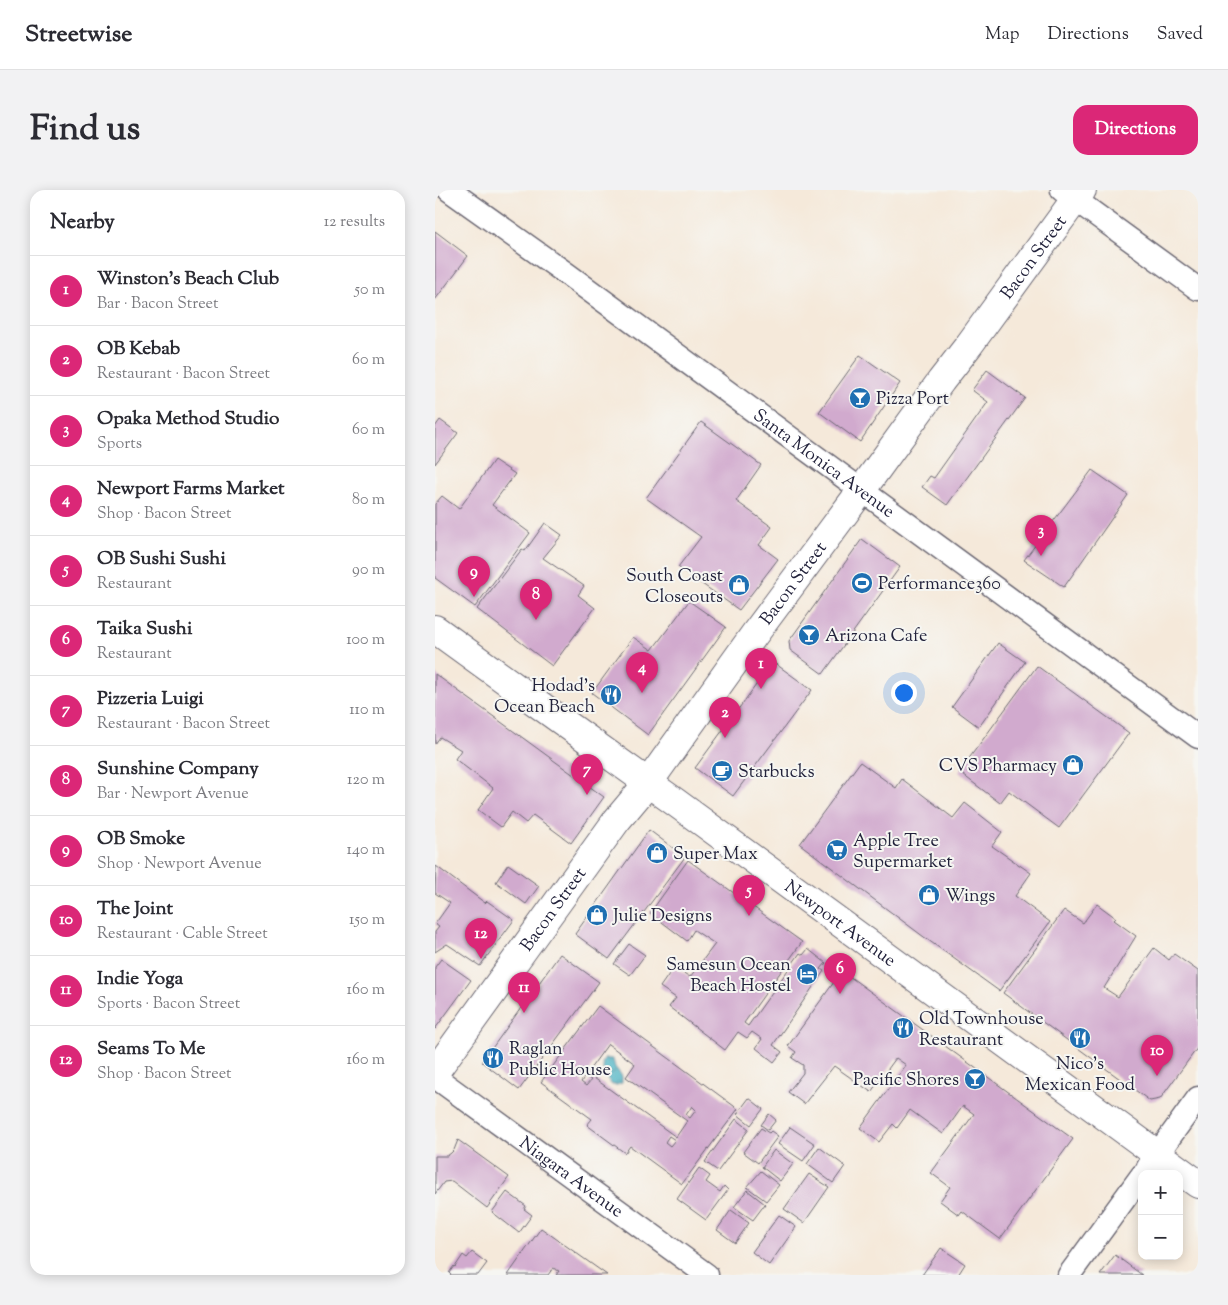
<!DOCTYPE html>
<html lang="en">
<head>
<meta charset="utf-8">
<style>
	body { margin:0; font-family:"Sorts Mill Goudy",serif; background:#f2f2f3; color:#2b2b33 }
	.controls { position:absolute; right:15px; bottom:15px; display:grid; overflow:hidden; border-radius:10px; box-shadow:0 2px 12px #0003 }
	.controls button { width:45px; height:45px; display:grid; place-items:center; padding:0; border:0; border-bottom:1px solid #e1e1e2; background:#fff; color:#2b2b33; font:25px sans-serif }
	.you { position:absolute; left:468px; top:502px; width:18px; height:18px; margin:-12px; border:4px solid #fff; border-radius:50%; background:#1a73e8; box-shadow:0 0 0 8px #1a73e833 }
	.badge { display:grid; place-items:center; width:32px; height:32px; border-radius:50%; background:#db2777; color:#fff; font-size:16px; font-weight:700 }
	.pin { position:absolute; translate:-50% -41px; filter:drop-shadow(0 1px 2px #0008) }
	.pin::after { content:''; position:absolute; top:26px; width:18px; height:15px; background:inherit; clip-path:polygon(0 0,100% 0,50% 100%) }
	.list { margin:0; padding:0; list-style:none }
	h2 { display:flex; justify-content:space-between; align-items:center; height:65px; margin:0; padding:0 20px; font-size:21px }
	h2 small { font-size:16px; font-weight:400; color:#7c7c81 }
	.list li { display:grid; grid-template-columns:32px 1fr auto; gap:15px; align-items:center; box-sizing:border-box; height:70px; padding:0 20px; border-top:1px solid #e1e1e2 }
	.list b { display:block; font-size:19px; white-space:nowrap }
	.list p { margin:0; font-size:16px; white-space:nowrap; color:#7c7c81 }
	.list em { font-size:16px; font-style:normal; color:#7c7c81 }
	.map { position:relative; flex:none; width:763px; height:1085px; overflow:hidden; border-radius:15px }
	header { display:flex; align-items:center; gap:30px; box-sizing:border-box; height:70px; padding:0 25px; background:#fff; border-bottom:1px solid #e1e1e2 }
	header strong { font-size:24px }
	nav { display:flex; gap:28px; margin-inline-start:auto; font-size:18px }
	.intro { display:flex; align-items:center; justify-content:space-between; box-sizing:border-box; height:120px; padding:0 30px }
	h1 { margin:0; font-size:35px }
	.button { padding:12px 22px; border-radius:15px; background:#db2777; color:#fff; font-size:18px; font-weight:700 }
	main { display:flex; gap:30px; padding:0 30px }
	aside { flex:1; background:#fff; border-radius:15px; box-shadow:0 2px 12px #0003 }
	.map>svg:first-child { display:block }
	.water { fill:url(#water-waves); stroke:#32687e }
	.building { fill:#d1aace; fill-rule:evenodd }
	.lines { fill:none; stroke-linecap:round; stroke-linejoin:round }
	.minor-casing { stroke:#6c6873; stroke-width:25 }
	.tertiary-casing { stroke:#6c6873; stroke-width:30 }
	.minor { stroke:#fff; stroke-width:22 }
	.tertiary { stroke:#fff; stroke-width:28 }
	.labels { text-anchor:middle; stroke-width:4; stroke-linejoin:round; paint-order:stroke }
	.street-label { font-size:18px; fill:#22223b; stroke:#f6f6f2 }
	.poi-label { font-size:18px; fill:#22223b; stroke:#f6f6f2; text-anchor:start }
</style>
</head>
<body>
<header>
<strong>Streetwise</strong>
<nav><a>Map</a><a>Directions</a><a>Saved</a></nav>
</header>
<div class="intro"><h1>Find us</h1><a class="button">Directions</a></div>
<main>
<aside>
<h2>Nearby<small>12 results</small></h2>
<ul class="list">
<li><span class="badge">1</span><div><b>Winston’s Beach Club</b><p>Bar · Bacon Street</p></div><em>50 m</em></li>
<li><span class="badge">2</span><div><b>OB Kebab</b><p>Restaurant · Bacon Street</p></div><em>60 m</em></li>
<li><span class="badge">3</span><div><b>Opaka Method Studio</b><p>Sports</p></div><em>60 m</em></li>
<li><span class="badge">4</span><div><b>Newport Farms Market</b><p>Shop · Bacon Street</p></div><em>80 m</em></li>
<li><span class="badge">5</span><div><b>OB Sushi Sushi</b><p>Restaurant</p></div><em>90 m</em></li>
<li><span class="badge">6</span><div><b>Taika Sushi</b><p>Restaurant</p></div><em>100 m</em></li>
<li><span class="badge">7</span><div><b>Pizzeria Luigi</b><p>Restaurant · Bacon Street</p></div><em>110 m</em></li>
<li><span class="badge">8</span><div><b>Sunshine Company</b><p>Bar · Newport Avenue</p></div><em>120 m</em></li>
<li><span class="badge">9</span><div><b>OB Smoke</b><p>Shop · Newport Avenue</p></div><em>140 m</em></li>
<li><span class="badge">10</span><div><b>The Joint</b><p>Restaurant · Cable Street</p></div><em>150 m</em></li>
<li><span class="badge">11</span><div><b>Indie Yoga</b><p>Sports · Bacon Street</p></div><em>160 m</em></li>
<li><span class="badge">12</span><div><b>Seams To Me</b><p>Shop · Bacon Street</p></div><em>160 m</em></li>
</ul>
</aside>
<div class="map">
<svg width="763" height="1085" viewBox="0 0 763 1085">
	<defs>
		<pattern id="water-waves" width="16" height="10" patternUnits="userSpaceOnUse" patternTransform="scale(1.25)"><rect width="16" height="10" fill="#43afc1"/><path d="M0 5q4-4 8 0t8 0" fill="none" stroke="#388e9e"/></pattern>
	</defs>
	<rect width="100%" height="100%" fill="#f6f6f2"/>
	<filter id="ink" filterUnits="userSpaceOnUse"><feTurbulence type="fractalNoise" baseFrequency=".02" numOctaves="2"/><feDisplacementMap in="SourceGraphic" scale="10" xChannelSelector="R" yChannelSelector="G"/><feConvolveMatrix kernelMatrix="1 2 1 2 8 2 1 2 1" color-interpolation-filters="sRGB"/></filter>
	<filter id="wash" filterUnits="userSpaceOnUse"><feTurbulence type="fractalNoise" baseFrequency=".0096" numOctaves="4" result="noise"/><feDisplacementMap in="SourceGraphic" scale="20" xChannelSelector="R" yChannelSelector="G"/><feGaussianBlur stdDeviation="1.12" result="paint"/><feColorMatrix in="noise" values="0 0 0 0 0 0 0 0 0 0 0 0 0 0 0 0 0 1.4 0 .05"/><feComposite in="paint" operator="in"/></filter>
	<g filter="url(#wash)">
		<rect width="100%" height="100%" fill="#f5e9da"/>
		<path class="water" d="M 170,868 L 178,869 L 180,877 L 187,886 L 187,893 L 182,895 L 177,895 C 172,889 168,882 167,874 Z"/>
		<g id="blocks">
			<g class="building">
				<path d="M 0,41 L 33,66 L 0,110 Z"/>
				<path d="M 425,165 L 465,193 L 425,252 L 384,222 Z"/>
				<path d="M 552,180 L 590,208 L 512,315 L 487,297 L 495,286 L 499,288 L 553,212 L 537,200 Z"/>
				<path d="M 5,230 L 23,243 L 0,274 L 0,237 Z"/>
				<path d="M 266,232 L 326,275 L 301,311 L 337,337 L 324,355 L 343,369 L 304,420 L 243,377 L 266,347 L 211,308 Z"/>
				<path d="M 59,270 L 80,284 L 57,315 L 95,343 L 40,417 L 0,388 L 0,314 L 7,306 L 24,319 Z"/>
				<path d="M 657,280 L 693,305 L 629,397 L 589,370 Z"/>
				<path d="M 110,333 L 127,345 L 108,368 L 149,396 L 143,405 L 160,418 L 117,476 L 42,419 L 87,359 L 90,361 Z"/>
				<path d="M 427,349 L 465,377 L 388,484 L 355,460 L 354,451 Z"/>
				<path d="M 254,411 L 291,437 L 213,545 L 157,503 L 198,447 L 217,460 Z"/>
				<path d="M 563,453 L 590,472 L 544,537 L 517,517 Z"/>
				<path d="M 338,472 L 377,500 L 298,606 L 260,578 Z"/>
				<path d="M 602,476 L 694,543 L 624,638 L 574,601 L 565,613 L 524,582 Z"/>
				<path d="M 0,484 L 169,607 L 136,653 L 98,625 L 91,633 L 77,622 L 66,637 L 43,620 L 58,598 L 20,569 L 26,560 L 5,547 L 0,554 Z"/>
				<path d="M 425,572 L 461,598 L 467,589 L 518,628 L 530,613 L 567,642 L 557,656 L 596,683 L 580,706 L 615,732 L 564,801 L 489,747 L 365,654 Z"/>
				<path d="M 214,640 L 250,667 L 174,769 L 140,744 Z"/>
				<path d="M 253,670 L 367,752 L 309,833 L 313,836 L 365,763 L 368,765 L 373,759 L 391,773 L 386,779 L 389,781 L 338,855 L 347,862 L 339,872 L 321,858 L 327,849 L 317,842 L 312,848 L 303,842 L 290,860 L 234,817 L 241,808 L 225,797 L 239,777 L 255,787 L 280,754 L 259,740 L 252,751 L 215,723 Z"/>
				<path d="M 73,674 L 104,696 L 91,714 L 61,692 Z"/>
				<path d="M 1,676 L 50,713 L 52,711 L 79,730 L 45,776 L 12,754 L 0,762 L 0,742 L 4,737 L 0,734 L 15,713 L 0,703 Z"/>
				<path d="M 662,714 L 681,728 L 679,730 L 701,746 L 669,798 L 683,807 L 719,758 L 734,770 L 739,764 L 763,781 L 763,857 L 725,909 L 715,911 L 568,803 L 629,720 L 648,733 Z"/>
				<path d="M 194,754 L 210,765 L 195,785 L 179,774 Z"/>
				<path d="M 125,764 L 164,792 L 84,900 L 47,872 Z"/>
				<path d="M 6,769 L 36,790 L 0,839 L 0,777 Z"/>
				<path d="M 407,781 L 638,949 L 565,1049 L 527,1021 L 524,1025 L 505,1011 L 515,997 L 496,983 L 539,924 L 528,916 L 508,944 L 475,920 L 462,938 L 458,934 L 444,952 L 425,938 L 471,875 L 461,868 L 436,902 L 399,876 L 369,914 L 353,902 L 368,883 L 368,875 L 357,868 L 361,862 L 353,856 Z"/>
				<path d="M 163,816 L 303,919 L 247,994 L 195,956 L 190,963 L 152,935 L 157,929 L 106,892 ZM 173,854 L 200,874 L 191,887 L 252,931 L 241,947 L 152,883 ZM 150,886 L 156,890 L 151,896 L 146,892 ZM 257,916 L 261,920 L 255,928 L 251,925 ZM 234,946 L 240,950 L 235,956 L 230,952 Z"/>
				<path d="M 314,908 L 328,919 L 316,935 L 302,924 Z"/>
				<path d="M 334,924 L 341,930 L 333,940 L 326,935 Z"/>
				<path d="M 301,929 L 314,939 L 283,981 L 270,972 Z"/>
				<path d="M 355,937 L 380,954 L 368,971 L 343,954 Z"/>
				<path d="M 326,938 L 334,943 L 336,941 L 343,946 L 323,973 L 308,962 Z"/>
				<path d="M 23,950 L 74,987 L 52,1018 L 17,991 L 9,992 L 0,1004 L 0,966 L 12,966 L 16,963 L 19,960 Z"/>
				<path d="M 384,957 L 410,976 L 398,993 L 372,974 Z"/>
				<path d="M 339,960 L 358,974 L 345,991 L 327,977 Z"/>
				<path d="M 264,978 L 275,986 L 271,992 L 285,1002 L 289,996 L 293,1000 L 271,1030 L 242,1009 Z"/>
				<path d="M 326,981 L 344,995 L 331,1011 L 312,997 Z"/>
				<path d="M 374,984 L 394,997 L 369,1033 L 349,1019 Z"/>
				<path d="M 312,1000 L 330,1014 L 318,1030 L 299,1017 Z"/>
				<path d="M 72,1002 L 91,1016 L 89,1019 L 97,1025 L 84,1043 L 57,1022 Z"/>
				<path d="M 296,1020 L 314,1033 L 300,1053 L 282,1040 Z"/>
				<path d="M 344,1025 L 361,1037 L 334,1075 L 317,1062 Z"/>
				<path d="M 106,1038 L 172,1085 L 121,1085 L 124,1081 L 118,1078 L 113,1085 L 73,1085 Z"/>
				<path d="M 506,1058 L 530,1074 L 523,1085 L 487,1085 Z"/>
				<path d="M 37,1062 L 52,1073 L 43,1085 L 16,1085 L 14,1083 L 19,1076 L 20,1077 L 28,1065 L 32,1068 Z"/>
				<path d="M 680,1065 L 707,1085 L 665,1085 Z"/>
			</g>
		</g>
	</g>
	<g filter="url(#ink)">
		<use href="#blocks" fill-opacity="0" stroke="#6c6873" stroke-width="1"/>
		<g class="lines">
			<g class="minor-casing">
				<g id="minor">
					<path id="s1" d="M 14,0 L 132,84 L 763,547"/>
					<path d="M 627,0 L 763,99"/>
					<path id="s2" d="M 0,887 L 272,1085"/>
					<path d="M 713,977 L 763,908"/>
					<path d="M 634,1085 L 707,985"/>
				</g>
			</g>
			<g class="tertiary-casing">
				<g id="tertiary">
					<path id="s3" d="M 0,439 L 113,521 L 240,612 L 763,994"/>
					<path id="s4" d="M 0,882 L 182,630 L 213,593 L 319,445 L 426,301 L 506,191 L 534,155 L 647,0"/>
				</g>
			</g>
			<use href="#minor" class="minor"/>
			<use href="#tertiary" class="tertiary"/>
		</g>
	</g>
	<defs>
		<g id="bar-disc" transform="scale(1.125)"><circle r="9.5" fill="#1f6fb2" stroke="#f6f6f2"/><path d="M-6-5H6L.8 .8V4.5H3.5V6h-7V4.5H-.8V.8Z" fill="#fff"/></g>
		<g id="stadium-disc" transform="scale(1.125)"><circle r="9.5" fill="#1f6fb2" stroke="#f6f6f2"/><path d="M0-5a6.5 5 0 1 0 0 10a6.5 5 0 1 0 0-10ZM-3.5-1.8h7v3.6h-7Z" fill="#fff"/></g>
		<g id="shop-disc" transform="scale(1.125)"><circle r="9.5" fill="#1f6fb2" stroke="#f6f6f2"/><path d="M-5-2.5h2.3a2.7 3.5 0 0 1 5.4 0H5L5.5 6h-11ZM-1.5-2.5h3a1.5 2.3 0 0 0-3 0Z" fill="#fff"/></g>
		<g id="restaurant-disc" transform="scale(1.125)"><circle r="9.5" fill="#1f6fb2" stroke="#f6f6f2"/><path d="M-5-6h1v4h1v-4h1v4h1v-4h1v5L-1.5 .5V6h-2V.5L-5-1ZM5-6V6H3V1.5H1.5Q1.5-4 5-6Z" fill="#fff"/></g>
		<g id="cafe-disc" transform="scale(1.125)"><circle r="9.5" fill="#1f6fb2" stroke="#f6f6f2"/><path d="M-5.5-4.5H6V0H3Q3 3.5 0 3.5H-2.5Q-5.5 3.5-5.5 0ZM3-3.2v2h1.7v-2ZM-6 4.5H4V6H-6Z" fill="#fff"/></g>
		<g id="supermarket-disc" transform="scale(1.125)"><circle r="9.5" fill="#1f6fb2" stroke="#f6f6f2"/><path d="M-6-5.5h2.5l.6 2H6L4.5 2H-2.5L-4.4-4H-6ZM-1.5 3.2a1.3 1.3 0 1 0 .1 0ZM3 3.2a1.3 1.3 0 1 0 .1 0Z" fill="#fff"/></g>
		<g id="hotel-disc" transform="scale(1.125)"><circle r="9.5" fill="#1f6fb2" stroke="#f6f6f2"/><path d="M-6-4.5h1.5V1H6V5H4.5V3h-9V5H-6ZM-4 0a1.8 1.8 0 1 1 3.6 0ZM.5 0V-2.5h3Q6-2.5 6 0Z" fill="#fff"/></g>
	</defs>
	<g fill-rule="evenodd">
		<use href="#bar-disc" x="425" y="208"/>
		<use href="#stadium-disc" x="427" y="393"/>
		<use href="#shop-disc" x="304" y="395"/>
		<use href="#bar-disc" x="374" y="445"/>
		<use href="#restaurant-disc" x="176" y="505"/>
		<use href="#shop-disc" x="638" y="575"/>
		<use href="#cafe-disc" x="287" y="581"/>
		<use href="#supermarket-disc" x="402" y="660"/>
		<use href="#shop-disc" x="222" y="663"/>
		<use href="#shop-disc" x="494" y="705"/>
		<use href="#shop-disc" x="162" y="725"/>
		<use href="#hotel-disc" x="372" y="784"/>
		<use href="#restaurant-disc" x="468" y="838"/>
		<use href="#restaurant-disc" x="645" y="848"/>
		<use href="#restaurant-disc" x="58" y="868"/>
		<use href="#bar-disc" x="540" y="889"/>
	</g>
	<g class="labels">
		<g class="street-label">
			<text dy="6" stroke="none"><textPath href="#s4" startOffset="1011">Bacon Street</textPath></text>
			<text dy="6" stroke="none"><textPath href="#s1" startOffset="464">Santa Monica Avenue</textPath></text>
			<text dy="6" stroke="none"><textPath href="#s4" startOffset="606">Bacon Street</textPath></text>
			<text dy="6" stroke="none"><textPath href="#s4" startOffset="201">Bacon Street</textPath></text>
			<text dy="6" stroke="none"><textPath href="#s3" startOffset="501">Newport Avenue</textPath></text>
			<text dy="6" stroke="none"><textPath href="#s2" startOffset="169">Niagara Avenue</textPath></text>
		</g>
		<g class="poi-label">
			<text x="441" y="214">Pizza Port</text>
			<text x="288" y="391" text-anchor="end">South Coast<tspan x="288" dy="21">Closeouts</tspan></text>
			<text x="443" y="399">Performance360</text>
			<text x="390" y="451">Arizona Cafe</text>
			<text x="160" y="501" text-anchor="end">Hodad's<tspan x="160" dy="21">Ocean Beach</tspan></text>
			<text x="622" y="581" text-anchor="end">CVS Pharmacy</text>
			<text x="303" y="587">Starbucks</text>
			<text x="418" y="656">Apple Tree<tspan x="418" dy="21">Supermarket</tspan></text>
			<text x="238" y="669">Super Max</text>
			<text x="510" y="711">Wings</text>
			<text x="178" y="731">Julie Designs</text>
			<text x="356" y="780" text-anchor="end">Samesun Ocean<tspan x="356" dy="21">Beach Hostel</tspan></text>
			<text x="484" y="834">Old Townhouse<tspan x="484" dy="21">Restaurant</tspan></text>
			<text x="74" y="864">Raglan<tspan x="74" dy="21">Public House</tspan></text>
			<text x="645" y="879" text-anchor="middle">Nico's<tspan x="645" dy="21">Mexican Food</tspan></text>
			<text x="524" y="895" text-anchor="end">Pacific Shores</text>
		</g>
	</g>
</svg>
<div class="controls">
<button>+</button>
<button>−</button>
</div>
<div class="you"></div>
<div class="pin badge" style="left:326px;top:499px">1</div>
<div class="pin badge" style="left:290px;top:548px">2</div>
<div class="pin badge" style="left:606px;top:366px">3</div>
<div class="pin badge" style="left:207px;top:503px">4</div>
<div class="pin badge" style="left:314px;top:726px">5</div>
<div class="pin badge" style="left:405px;top:804px">6</div>
<div class="pin badge" style="left:152px;top:605px">7</div>
<div class="pin badge" style="left:101px;top:430px">8</div>
<div class="pin badge" style="left:39px;top:407px">9</div>
<div class="pin badge" style="left:722px;top:886px">10</div>
<div class="pin badge" style="left:89px;top:823px">11</div>
<div class="pin badge" style="left:46px;top:769px">12</div>
</div>
</main>
</body>
</html>
